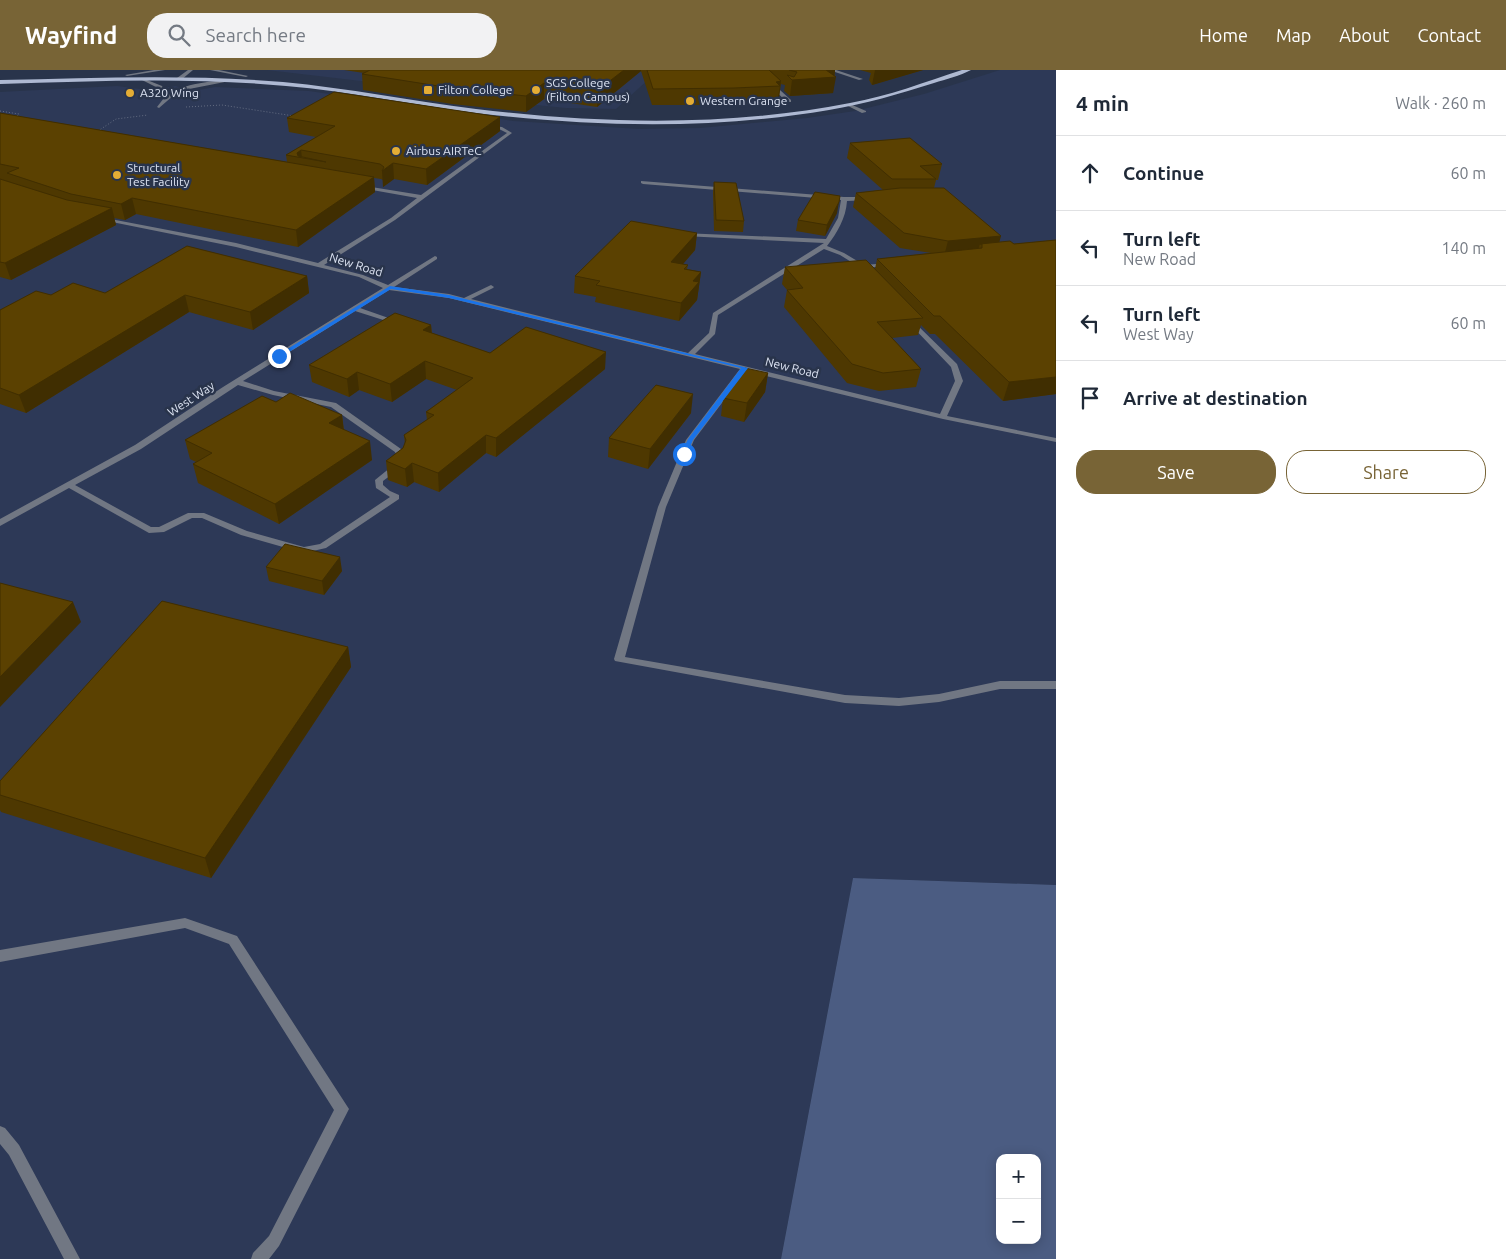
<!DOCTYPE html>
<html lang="en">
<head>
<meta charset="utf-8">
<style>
	body { margin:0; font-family:Ubuntu,sans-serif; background:#f2f2f3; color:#1f2937 }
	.controls { position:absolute; right:15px; bottom:15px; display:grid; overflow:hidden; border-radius:10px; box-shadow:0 2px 12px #0003 }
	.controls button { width:45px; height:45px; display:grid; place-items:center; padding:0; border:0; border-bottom:1px solid #e0e1e3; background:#fff; color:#1f2937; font:25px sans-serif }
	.stop { position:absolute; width:15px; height:15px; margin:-11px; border:4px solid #1a73e8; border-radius:50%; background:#fff }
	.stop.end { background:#1a73e8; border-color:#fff; box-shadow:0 1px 5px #0008 }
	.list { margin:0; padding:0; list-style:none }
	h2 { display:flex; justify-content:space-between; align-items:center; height:65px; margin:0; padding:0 20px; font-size:21px }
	h2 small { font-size:16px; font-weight:400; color:#747a83 }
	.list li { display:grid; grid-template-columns:32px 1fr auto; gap:15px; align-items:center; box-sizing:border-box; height:75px; padding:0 20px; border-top:1px solid #e0e1e3 }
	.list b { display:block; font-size:19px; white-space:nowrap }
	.list p { margin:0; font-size:16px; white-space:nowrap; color:#747a83 }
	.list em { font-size:16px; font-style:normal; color:#747a83 }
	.actions { display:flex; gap:10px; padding:15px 20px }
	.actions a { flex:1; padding:11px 0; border:1px solid #786436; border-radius:20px; text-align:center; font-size:18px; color:#786436 }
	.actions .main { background:#786436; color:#fff }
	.icon { flex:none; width:28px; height:28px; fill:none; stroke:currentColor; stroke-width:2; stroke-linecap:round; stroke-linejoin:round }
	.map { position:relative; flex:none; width:1056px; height:1189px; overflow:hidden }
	header { display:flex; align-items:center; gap:30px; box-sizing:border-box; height:70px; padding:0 25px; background:#786436; color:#fff }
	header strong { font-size:24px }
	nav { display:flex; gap:28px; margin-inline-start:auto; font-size:18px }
	.search { width:350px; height:45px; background:#f2f2f3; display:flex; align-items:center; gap:12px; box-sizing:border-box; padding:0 18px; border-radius:20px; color:#747a83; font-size:19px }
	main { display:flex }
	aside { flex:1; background:#fff }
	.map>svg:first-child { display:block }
	.built { fill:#2d3957 }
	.green { fill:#4b5c82; fill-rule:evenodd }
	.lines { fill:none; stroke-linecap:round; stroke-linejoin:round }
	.path { stroke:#646d82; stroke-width:1; stroke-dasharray:1 2; stroke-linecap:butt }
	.service { fill:#717783; fill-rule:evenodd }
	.minor { fill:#717783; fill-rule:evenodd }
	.primary { fill:#aeb9d2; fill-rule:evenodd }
	.wall { fill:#4e3801 }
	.shaded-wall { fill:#402e01 }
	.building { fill:#5b4101; stroke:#402e01 }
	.route { fill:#1a73e8 }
	.poi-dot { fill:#e4ad35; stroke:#29344b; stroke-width:2 }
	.labels { text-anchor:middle; stroke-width:5; stroke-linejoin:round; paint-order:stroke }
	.far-poi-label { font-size:12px; fill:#dce3f2; stroke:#29344b; text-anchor:start }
	.far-street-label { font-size:12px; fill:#dce3f2; stroke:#29344b }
</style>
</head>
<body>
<header>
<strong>Wayfind</strong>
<div class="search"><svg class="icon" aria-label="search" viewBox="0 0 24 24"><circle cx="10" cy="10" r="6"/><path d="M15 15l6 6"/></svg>Search here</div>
<nav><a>Home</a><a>Map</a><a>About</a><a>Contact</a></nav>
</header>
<main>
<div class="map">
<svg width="1056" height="1189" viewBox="0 0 1056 1189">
	<rect width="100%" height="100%" fill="#29344b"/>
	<g class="built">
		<path d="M 267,0 L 651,0 L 651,7 L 616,39 L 566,38 L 506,32 L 421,18 Z"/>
		<path d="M 1000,0 L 1056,0 L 1056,815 L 853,808 L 781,1189 L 0,1189 L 0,22 L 117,16 L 147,20 L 176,16 L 188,22 L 215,17 L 309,21 L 513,51 L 639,59 L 700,58 L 807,48 L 855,41 L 924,24 Z"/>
	</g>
	<path class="green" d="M 853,808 L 1056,815 L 1056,1189 L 781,1189 ZM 1000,1088 L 1037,1088 L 1037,1170 L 1000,1170 Z"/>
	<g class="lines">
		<g class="path">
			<path d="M 186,37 L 222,35 L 294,46"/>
			<path d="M 0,41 L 19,44 L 17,46"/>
			<path d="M 98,61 L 116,49 L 148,45"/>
		</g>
		<g class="service">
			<path d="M 829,0 L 836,0 L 863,9 L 859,10 Z"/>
			<path d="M 142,8 L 162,16 L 167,26 C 185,12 211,12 233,9 L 235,10 L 184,20 L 174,25 L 159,38 L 157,37 L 164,28 L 158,18 L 142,10 Z"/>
			<path d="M 850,34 L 866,41 L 866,42 L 862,43 L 848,36 Z"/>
			<path d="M 484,55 L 502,57 L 512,63 L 395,150 L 324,195 L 363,205 L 388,215 L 435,186 L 437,187 L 437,189 L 394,217 L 449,224 L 464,228 L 491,215 L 494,217 L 493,218 L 471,229 L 688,283 L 709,263 L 713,243 L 824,173 L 684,166 L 682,165 L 682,163 L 826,169 L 838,148 L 841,130 L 643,114 L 641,113 L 641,111 L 844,127 L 868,127 L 870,128 L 870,130 L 847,131 C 846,148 837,163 827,176 L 844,183 L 864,195 L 889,193 L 891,194 L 891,196 L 861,198 L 840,185 L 824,179 L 718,245 L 715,264 L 695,284 L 940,344 L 955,311 L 951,297 L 909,253 L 909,251 L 913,251 L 957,294 L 963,311 L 947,346 L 1056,368 L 1056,372 L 943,349 L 746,301 L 694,370 L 666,437 L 625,587 L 845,625 L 899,628 L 939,624 L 1000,611 L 1056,611 L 1056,619 L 1000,619 L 939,632 L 899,636 L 845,633 L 615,591 L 614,589 L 658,437 L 686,370 L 740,299 L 449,228 L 389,220 L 360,238 L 400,252 L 400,254 L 396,254 L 355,241 L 243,311 L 274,321 L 336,333 L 401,379 L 406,388 L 403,396 L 383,411 L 383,415 L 390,421 L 399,425 L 399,429 L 326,478 L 304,483 L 241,465 L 202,448 L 192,448 L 164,462 L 149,463 L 69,418 L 0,456 L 0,449 L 135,375 L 223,317 L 383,218 L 359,207 L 236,177 L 102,150 L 99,148 L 100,147 L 236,173 L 318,193 L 391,148 L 417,128 L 361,118 L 359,117 L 359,115 L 421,125 L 507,63 L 499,59 L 484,57 ZM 238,315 L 273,325 L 331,337 L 395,382 L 398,388 L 396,393 L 375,410 L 376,418 L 390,427 L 320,474 L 304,477 L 247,461 L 204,443 L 188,443 L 159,457 L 151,457 L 75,415 L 141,379 Z"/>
			<path d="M 185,848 L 237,866 L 349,1039 L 279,1176 L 269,1189 L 251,1189 L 253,1183 L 269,1166 L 334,1040 L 229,874 L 185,858 L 0,892 L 0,880 Z"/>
			<path d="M 0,1056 L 5,1058 L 19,1075 L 80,1189 L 64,1189 L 9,1085 L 0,1074 Z"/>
		</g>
		<g class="minor">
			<path d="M 154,0 L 165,0 L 127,6 L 125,5 Z"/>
			<path d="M 188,0 L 193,0 L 181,10 L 177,10 L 177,8 Z"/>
			<path d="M 210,0 L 219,0 L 248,6 L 246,7 Z"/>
			<path d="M 753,0 L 758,0 L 791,30 L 791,32 L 787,32 Z"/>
		</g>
		<path class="primary" d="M 962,0 L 971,0 C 960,6 946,9 934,13 C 899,24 865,34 829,40 C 712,60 593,57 476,43 C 412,35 349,21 286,16 C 191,7 95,11 0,14 L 0,10 C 94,8 189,4 283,12 C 348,18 411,31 476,39 C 600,54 727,57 850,33 C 889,26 925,12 962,0 Z"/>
	</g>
	<g class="wall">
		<path d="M 344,0 L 835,0 L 833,23 L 790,26 L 784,21 L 785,15 L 781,14 L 779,27 L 778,27 L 777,32 L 732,35 L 652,35 L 641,1 L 597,37 L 544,29 L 526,42 L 452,34 L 363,20 L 362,4 L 364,3 Z"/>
		<path d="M 860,0 L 923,0 L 872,15 L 869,10 L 871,3 Z"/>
		<path d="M 0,43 L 287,92 L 286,85 L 316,67 L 289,62 L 287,48 L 500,61 L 427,115 L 394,109 L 383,117 L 383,110 L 381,109 L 374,108 L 375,122 L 298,177 L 136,144 L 125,150 L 114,148 L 116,155 L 11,210 L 0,207 Z"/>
		<path d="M 850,73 L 942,94 L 938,110 L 936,110 L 934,118 L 999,172 L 1014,174 L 1056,170 L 1056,324 L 1003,331 L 935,264 L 930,264 L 921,255 L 918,265 L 892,268 L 921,299 L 916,317 L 879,321 L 847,313 L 784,237 L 787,220 L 782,214 L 785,197 L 875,199 L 877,189 L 931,183 L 900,178 L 853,137 L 856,123 L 883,120 L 847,88 Z"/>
		<path d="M 714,112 L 744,151 L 743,162 L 714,161 L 713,122 Z"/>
		<path d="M 837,143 L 825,166 L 796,161 L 798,150 Z"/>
		<path d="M 697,163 L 695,180 L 683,194 L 688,195 L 687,199 L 701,202 L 697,230 L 679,251 L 595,232 L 596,227 L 574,223 L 575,206 Z"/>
		<path d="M 307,206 L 309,223 L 253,260 L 189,242 L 26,343 L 0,334 L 0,240 L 51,225 L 105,223 Z"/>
		<path d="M 431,255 L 432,263 L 490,283 L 605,299 L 496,387 L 486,383 L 439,422 L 414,412 L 407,417 L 388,410 L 386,391 L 403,378 L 405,374 L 404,365 L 427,350 L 426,342 L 457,320 L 426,309 L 392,332 L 359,320 L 349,327 L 312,312 L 309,295 Z"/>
		<path d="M 768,303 L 765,322 L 744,352 L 721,346 L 723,328 Z"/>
		<path d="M 276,332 L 342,345 L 344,360 L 372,390 L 279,454 L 198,413 L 193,394 L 196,392 L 190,389 L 185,370 Z"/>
		<path d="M 691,343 L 648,399 L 608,387 L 609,368 Z"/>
		<path d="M 266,497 L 342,501 L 324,525 L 269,511 Z"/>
		<path d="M 348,577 L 351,597 L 211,808 L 1,742 L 0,740 L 0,711 Z"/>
	</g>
	<g class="shaded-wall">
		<path d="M 624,0 L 641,0 L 641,1 L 597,37 L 598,20 Z"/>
		<path d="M 825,0 L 835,0 L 834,8 L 836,7 L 833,23 L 790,26 L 792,10 Z"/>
		<path d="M 875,0 L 923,0 L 872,15 Z"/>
		<path d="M 781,11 L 779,27 L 778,27 L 780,16 L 776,12 Z"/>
		<path d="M 544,13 L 544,29 L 526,42 L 526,26 Z"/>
		<path d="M 500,47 L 500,61 L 427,115 L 426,99 Z"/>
		<path d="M 301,80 L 302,88 L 298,87 L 297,83 Z"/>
		<path d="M 393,93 L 394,109 L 383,117 L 382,101 Z"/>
		<path d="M 374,107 L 375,122 L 298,177 L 296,160 Z"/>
		<path d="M 132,128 L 136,144 L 125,150 L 121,134 Z"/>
		<path d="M 839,132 L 837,143 L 825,166 L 827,155 Z"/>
		<path d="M 112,138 L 116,155 L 11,210 L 5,193 Z"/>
		<path d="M 697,163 L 695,180 L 670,209 L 671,192 Z"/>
		<path d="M 1001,166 L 997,181 L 982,178 L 982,174 L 980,174 L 977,183 L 944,186 L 948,171 Z"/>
		<path d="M 701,202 L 697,230 L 679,251 L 681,233 L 693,211 Z"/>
		<path d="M 307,206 L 309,223 L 253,260 L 250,242 Z"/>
		<path d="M 185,225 L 189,242 L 26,343 L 19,325 Z"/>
		<path d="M 431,255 L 432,273 L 423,260 Z"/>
		<path d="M 606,282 L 605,299 L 496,387 L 496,368 Z"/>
		<path d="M 425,291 L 426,309 L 392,332 L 390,314 Z"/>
		<path d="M 357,302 L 359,320 L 349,327 L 347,309 Z"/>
		<path d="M 768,303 L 765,322 L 744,352 L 747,333 Z"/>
		<path d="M 1056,307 L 1056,324 L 1003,331 L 1009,312 Z"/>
		<path d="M 693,324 L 691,343 L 648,399 L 650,379 Z"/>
		<path d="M 342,345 L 344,364 L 329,353 Z"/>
		<path d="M 486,365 L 486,383 L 439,422 L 438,403 Z"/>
		<path d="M 370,371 L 372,390 L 279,454 L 275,434 Z"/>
		<path d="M 412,393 L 414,412 L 407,417 L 405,399 Z"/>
		<path d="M 340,487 L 342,501 L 324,525 L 322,511 Z"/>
		<path d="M 73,532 L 81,552 L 0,637 L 0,607 Z"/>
		<path d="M 348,577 L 351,597 L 211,808 L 205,788 Z"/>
	</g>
	<g class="building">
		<path d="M 370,0 L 624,0 L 598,20 L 544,13 L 526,26 L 451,18 L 362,4 Z"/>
		<path d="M 647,0 L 769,0 L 781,11 L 776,12 L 780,16 L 734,18 L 653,19 Z"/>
		<path d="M 789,0 L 826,0 L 836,7 L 792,10 L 787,5 L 794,7 L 797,2 Z"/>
		<path d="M 334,22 L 500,47 L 426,99 L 393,93 L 382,101 L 384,97 L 380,94 L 301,80 L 297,83 L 298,86 L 326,92 L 286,85 L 335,56 L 287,48 Z"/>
		<path d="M 0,43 L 374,107 L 296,160 L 132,128 L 121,134 L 71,124 L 7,103 L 19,98 L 0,94 Z"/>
		<path d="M 910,68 L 942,94 L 920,96 L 936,109 L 892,109 L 850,73 Z"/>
		<path d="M 0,109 L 67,130 L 112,138 L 5,193 L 0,192 Z"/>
		<path d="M 714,112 L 736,113 L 744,151 L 716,150 Z"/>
		<path d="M 900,118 L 944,118 L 1001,166 L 948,171 L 904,163 L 856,123 Z"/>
		<path d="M 815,122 L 840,126 L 839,132 L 827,155 L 798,150 Z"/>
		<path d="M 631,151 L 697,163 L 671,192 L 688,195 L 684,199 L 701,202 L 693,211 L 699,212 L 681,233 L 596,215 L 600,211 L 575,206 Z"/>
		<path d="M 1056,170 L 1056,307 L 1009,312 L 940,246 L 934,246 L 877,189 L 982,178 L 982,174 L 980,174 L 1010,171 L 1014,174 Z"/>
		<path d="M 187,176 L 307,206 L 250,242 L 185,225 L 19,325 L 0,318 L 0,240 L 36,221 L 51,225 L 73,213 L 105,223 Z"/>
		<path d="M 866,190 L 923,248 L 877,252 L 921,299 L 883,303 L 852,294 L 787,220 L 803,218 L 785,197 Z"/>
		<path d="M 395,243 L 431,255 L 423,260 L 490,283 L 526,257 L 606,282 L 496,368 L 486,365 L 438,403 L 412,393 L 405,399 L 386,391 L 403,378 L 406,370 L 404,365 L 434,345 L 426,342 L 473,308 L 425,291 L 390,314 L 357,302 L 347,309 L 309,295 Z"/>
		<path d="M 745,298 L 768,303 L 747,333 L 723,328 Z"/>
		<path d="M 656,315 L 693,324 L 650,379 L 609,368 Z"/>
		<path d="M 290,323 L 342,345 L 329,353 L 370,371 L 275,434 L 193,394 L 212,383 L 185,370 L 262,326 L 276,332 Z"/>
		<path d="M 285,474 L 340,487 L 322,511 L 266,497 Z"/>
		<path d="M 0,513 L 73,532 L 0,607 Z"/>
		<path d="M 162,531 L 348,577 L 205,788 L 0,725 L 0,711 Z"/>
	</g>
	<path class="route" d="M 390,216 L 449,225 L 748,298 L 693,370 L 687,384 L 684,386 L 681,384 L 688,369 L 741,298 L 449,228 L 391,219 L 281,287 L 276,286 Z"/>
	<g class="poi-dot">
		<rect x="423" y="15" width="10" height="10" rx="2.5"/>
		<circle cx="536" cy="20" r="5"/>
		<circle cx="130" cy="23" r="5"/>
		<circle cx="690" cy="31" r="5"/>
		<circle cx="396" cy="81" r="5"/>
		<circle cx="117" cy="105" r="5"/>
	</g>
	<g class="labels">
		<g class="far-poi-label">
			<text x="546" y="17">SGS College<tspan x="546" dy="14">(Filton Campus)</tspan></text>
			<text x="438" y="24">Filton College</text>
			<text x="140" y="27">A320 Wing</text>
			<text x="700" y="35">Western Grange</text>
			<text x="406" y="85">Airbus AIRTeC</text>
			<text x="127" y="102">Structural<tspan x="127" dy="14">Test Facility</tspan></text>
		</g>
		<g class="far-street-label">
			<text transform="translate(356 195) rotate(17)" y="4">New Road</text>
			<text transform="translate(792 298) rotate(14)" y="4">New Road</text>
			<text transform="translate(191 329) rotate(-33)" y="4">West Way</text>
		</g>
	</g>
</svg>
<div class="controls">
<button>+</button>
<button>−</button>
</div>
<div class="stop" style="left:684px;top:384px"></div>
<div class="stop end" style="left:279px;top:286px"></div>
</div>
<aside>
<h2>4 min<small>Walk · 260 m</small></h2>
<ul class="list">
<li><svg class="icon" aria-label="ahead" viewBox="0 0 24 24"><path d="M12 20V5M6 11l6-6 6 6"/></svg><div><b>Continue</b></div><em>60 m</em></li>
<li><svg class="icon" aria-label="left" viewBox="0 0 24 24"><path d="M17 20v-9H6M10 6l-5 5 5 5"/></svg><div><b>Turn left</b><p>New Road</p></div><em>140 m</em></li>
<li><svg class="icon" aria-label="left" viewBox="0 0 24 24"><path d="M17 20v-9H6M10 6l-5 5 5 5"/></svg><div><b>Turn left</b><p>West Way</p></div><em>60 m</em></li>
<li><svg class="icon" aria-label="arrive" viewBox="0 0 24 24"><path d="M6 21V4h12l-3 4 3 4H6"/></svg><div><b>Arrive at destination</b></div></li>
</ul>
<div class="actions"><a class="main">Save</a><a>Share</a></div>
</aside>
</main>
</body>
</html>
